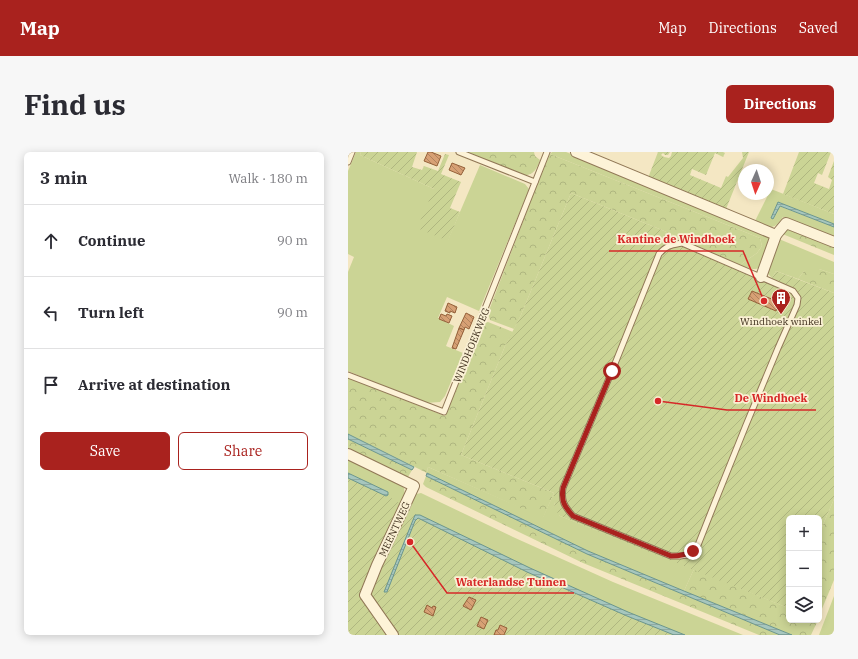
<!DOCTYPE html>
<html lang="en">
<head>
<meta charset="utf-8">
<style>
	body { margin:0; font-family:"IBM Plex Serif",serif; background:#f7f7f7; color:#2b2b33 }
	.controls { position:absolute; right:12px; bottom:12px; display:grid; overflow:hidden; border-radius:6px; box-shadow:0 2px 10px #0003 }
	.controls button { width:36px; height:36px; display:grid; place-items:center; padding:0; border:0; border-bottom:1px solid #e1e1e2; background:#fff; color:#2b2b33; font:20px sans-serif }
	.compass { position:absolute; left:390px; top:12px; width:36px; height:36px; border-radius:50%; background:#fff; box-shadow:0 2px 10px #0003; rotate:183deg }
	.stop { position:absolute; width:12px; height:12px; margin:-9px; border:3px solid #a9221e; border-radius:50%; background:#fff }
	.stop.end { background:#a9221e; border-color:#fff; box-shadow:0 1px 4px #0008 }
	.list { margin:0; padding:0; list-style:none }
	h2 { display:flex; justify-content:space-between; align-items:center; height:52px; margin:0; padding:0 16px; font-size:17px }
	h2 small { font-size:13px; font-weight:400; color:#7c7c81 }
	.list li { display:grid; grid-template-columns:26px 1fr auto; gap:12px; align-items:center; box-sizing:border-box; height:72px; padding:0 16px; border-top:1px solid #e1e1e2 }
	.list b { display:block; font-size:15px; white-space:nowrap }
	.list em { font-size:13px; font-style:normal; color:#7c7c81 }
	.actions { display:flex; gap:8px; padding:12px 16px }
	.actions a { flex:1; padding:9px 0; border:1px solid #a9221e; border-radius:6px; text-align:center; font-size:14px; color:#a9221e }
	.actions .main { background:#a9221e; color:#fff }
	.icon { flex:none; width:22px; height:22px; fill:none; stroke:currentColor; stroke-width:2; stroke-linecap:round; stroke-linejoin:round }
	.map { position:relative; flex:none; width:486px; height:483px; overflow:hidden; border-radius:6px }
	header { display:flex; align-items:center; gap:24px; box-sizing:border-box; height:56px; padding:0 20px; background:#a9221e; color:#fff }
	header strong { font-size:19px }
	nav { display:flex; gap:22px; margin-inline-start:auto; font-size:14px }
	.intro { display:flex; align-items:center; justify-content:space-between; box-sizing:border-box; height:96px; padding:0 24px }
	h1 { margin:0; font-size:28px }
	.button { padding:10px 18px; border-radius:6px; background:#a9221e; color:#fff; font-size:14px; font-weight:700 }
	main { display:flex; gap:24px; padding:0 24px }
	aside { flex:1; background:#fff; border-radius:6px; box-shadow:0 2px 10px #0003 }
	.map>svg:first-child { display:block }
	.green { fill:#cbd495 }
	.forest { fill:url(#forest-crowns) }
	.garden { fill:url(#garden-furrows) }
	.water { fill:url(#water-rules); stroke:#6b968d }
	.building { fill:url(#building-back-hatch); stroke:#946039 }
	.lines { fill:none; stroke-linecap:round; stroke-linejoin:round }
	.lane-casing { stroke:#917857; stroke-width:7 }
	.street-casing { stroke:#917857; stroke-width:12 }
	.lane { stroke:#fdf3d8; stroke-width:5 }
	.street { stroke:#fdf3d8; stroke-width:10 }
	.route { stroke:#a9221e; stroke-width:5 }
	.labels { text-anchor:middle; stroke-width:3.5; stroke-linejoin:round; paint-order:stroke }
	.poi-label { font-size:10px; fill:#3f2f1d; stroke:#faf0d4 }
	.street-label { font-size:10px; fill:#3f2f1d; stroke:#faf0d4 }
	.leader { fill:none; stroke:#d62828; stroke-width:1.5 }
	.callout-dot { fill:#d62828; stroke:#faf0d4; stroke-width:1.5 }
	.callout-label { font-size:11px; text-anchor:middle; font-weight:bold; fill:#d62828; stroke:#faf0d4; stroke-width:3.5; stroke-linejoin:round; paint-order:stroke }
</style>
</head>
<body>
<header>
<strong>Map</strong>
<nav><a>Map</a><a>Directions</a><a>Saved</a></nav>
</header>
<div class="intro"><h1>Find us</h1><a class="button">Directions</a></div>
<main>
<aside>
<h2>3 min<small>Walk · 180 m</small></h2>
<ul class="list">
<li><svg class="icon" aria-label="ahead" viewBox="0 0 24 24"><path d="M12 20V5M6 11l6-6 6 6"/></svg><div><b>Continue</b></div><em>90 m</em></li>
<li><svg class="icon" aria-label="left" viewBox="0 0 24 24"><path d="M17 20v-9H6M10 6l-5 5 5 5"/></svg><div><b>Turn left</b></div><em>90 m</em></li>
<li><svg class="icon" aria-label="arrive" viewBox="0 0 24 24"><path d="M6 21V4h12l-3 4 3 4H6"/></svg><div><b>Arrive at destination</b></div></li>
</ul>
<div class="actions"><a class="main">Save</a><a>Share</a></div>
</aside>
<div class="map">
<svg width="486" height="483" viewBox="0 0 486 483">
	<defs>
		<pattern id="forest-crowns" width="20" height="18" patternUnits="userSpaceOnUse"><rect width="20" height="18" fill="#cbd495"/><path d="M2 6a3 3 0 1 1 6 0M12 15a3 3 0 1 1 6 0" fill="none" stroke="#afb680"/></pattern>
		<pattern id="garden-furrows" width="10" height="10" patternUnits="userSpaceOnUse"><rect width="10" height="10" fill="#cbd495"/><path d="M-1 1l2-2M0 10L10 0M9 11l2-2" fill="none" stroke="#afb680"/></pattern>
		<pattern id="water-rules" width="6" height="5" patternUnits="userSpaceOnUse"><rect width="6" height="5" fill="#a6c6be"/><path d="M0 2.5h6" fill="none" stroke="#90aaa3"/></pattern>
		<pattern id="building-back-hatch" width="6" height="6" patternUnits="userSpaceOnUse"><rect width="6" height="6" fill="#d7a074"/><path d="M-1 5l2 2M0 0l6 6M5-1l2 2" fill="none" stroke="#b0835f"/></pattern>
	</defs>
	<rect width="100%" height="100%" fill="#f4e7c3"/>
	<g class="green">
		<path d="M 8,0 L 13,0 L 12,3 L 86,37 L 100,88 L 132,13 L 177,32 L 181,37 L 180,40 L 131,159 L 99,145 L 90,166 L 106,174 L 98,194 L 115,201 L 97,244 L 92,250 L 77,251 L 0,219 L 0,120 L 6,105 L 0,102 L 0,19 Z"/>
		<path d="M 204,0 L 218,0 L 419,81 L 423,86 L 414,114 C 405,120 401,116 392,113 L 409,101 L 414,94 L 412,86 L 202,2 Z"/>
		<path d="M 423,37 L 486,62 L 486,72 L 430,50 L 423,66 L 425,67 L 431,54 L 486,75 L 486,86 L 435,65 C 425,80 422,75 407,69 Z"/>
		<path d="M 431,87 L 486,110 L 486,122 L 471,117 L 456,119 L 450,127 L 428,119 L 424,126 L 420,122 L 420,117 Z"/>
		<path d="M 0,307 L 49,331 L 56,336 L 57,345 L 29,403 L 0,326 L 39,340 L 0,321 Z"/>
		<path d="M 80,315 L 195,365 L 206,341 L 206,352 L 212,364 L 346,417 L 336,439 L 240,399 L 79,321 Z"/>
		<path d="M 73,341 L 165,385 L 265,430 L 395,483 L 285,483 L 25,428 L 64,347 L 68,342 Z"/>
		<path d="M 486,444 L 486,483 L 471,483 Z"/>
	</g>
	<g class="forest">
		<path d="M 118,0 L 186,0 L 187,4 L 192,8 C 189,17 186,22 176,24 Z"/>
		<path d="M 202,2 L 412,86 L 414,94 L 409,101 L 392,113 L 314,78 L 223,41 L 173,163 L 166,177 L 142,168 L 140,161 L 193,22 Z"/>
		<path d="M 443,76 L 486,94 L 486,103 L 432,81 L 438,77 Z"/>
		<path d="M 464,115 L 471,117 L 486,122 L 486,141 L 450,127 L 456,119 Z"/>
		<path d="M 140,170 L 165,180 L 157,194 L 113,303 L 206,341 L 195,366 L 80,315 L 79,321 L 0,282 L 0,226 L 97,264 L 136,171 Z"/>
		<path d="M 0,287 L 64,318 L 60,325 L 55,326 L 0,298 Z"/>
		<path d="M 78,324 L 239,402 L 432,483 L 411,483 L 235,411 L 78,335 L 75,332 Z"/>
		<path d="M 486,347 L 486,428 L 471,464 L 471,382 Z"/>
		<path d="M 346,417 L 440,456 L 441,454 L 441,468 L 470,468 L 463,483 L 444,483 L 336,439 Z"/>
	</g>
	<g class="garden">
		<path d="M 13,0 L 69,0 L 64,15 L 74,18 L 76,14 L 90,19 L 97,2 L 101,3 L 93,22 L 113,30 L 102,56 L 112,60 L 100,89 L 69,76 L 86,37 L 12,3 Z"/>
		<path d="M 310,0 L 322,0 L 320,3 L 317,3 L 315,1 L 313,3 L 316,5 L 321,6 L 323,4 L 324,0 L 375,0 L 377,1 L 375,5 L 367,1 L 358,23 L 344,17 L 342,23 L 373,36 L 378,24 L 380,25 L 395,6 L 394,0 L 401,0 L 378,57 L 300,26 Z"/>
		<path d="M 451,0 L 483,0 L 474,23 L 470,21 L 466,31 L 481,37 L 484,28 L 480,25 L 486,9 L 486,62 L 435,42 Z"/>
		<path d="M 223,41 L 314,78 L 392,113 L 424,126 L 428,119 L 486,141 L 486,347 L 471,382 L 471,366 L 441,366 L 440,456 L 212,364 C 205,356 206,351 206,341 L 113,303 L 157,194 L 173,163 Z"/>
		<path d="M 0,324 L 37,342 L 71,364 L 175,417 L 334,483 L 0,483 Z"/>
	</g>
	<g class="water">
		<path d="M 430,50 L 486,72 L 486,75 L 432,54 L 425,67 L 423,66 Z"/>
		<path d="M 0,282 L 66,315 L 64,318 L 0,287 Z"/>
		<path d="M 0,321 L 40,340 L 40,343 L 38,344 L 0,326 Z"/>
		<path d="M 79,321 L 240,399 L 336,439 L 444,483 L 432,483 L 239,402 L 78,324 Z"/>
		<path d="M 67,363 L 72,363 L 182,416 L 280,460 L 337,483 L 326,483 L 279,464 L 179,420 L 70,366 L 67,369 L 39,440 L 36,440 Z"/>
	</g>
	<g class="building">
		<path d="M 80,0 L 83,0 L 93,4 L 89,14 L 76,9 Z"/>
		<path d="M 104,11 L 117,16 L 113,23 L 101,18 Z"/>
		<path d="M 404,139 L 431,150 L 428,159 L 400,147 Z"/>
		<path d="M 100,151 L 109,155 L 107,161 L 102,159 L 102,161 L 97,159 Z"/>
		<path d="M 118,161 L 126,165 L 121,177 L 117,175 L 116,178 L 111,176 Z"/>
		<path d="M 93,162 L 98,164 L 99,162 L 104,164 L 101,171 L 91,167 Z"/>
		<path d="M 111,176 L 116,178 L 108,197 L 104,196 Z"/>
		<path d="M 121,445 L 128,448 L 123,458 L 115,454 Z"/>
		<path d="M 79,453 L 84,456 L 85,454 L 88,455 L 85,464 L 76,460 Z"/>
		<path d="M 133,465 L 140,468 L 136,477 L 129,474 Z"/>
		<path d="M 152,473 L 159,476 L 156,483 L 146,483 L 148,478 L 150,478 Z"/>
	</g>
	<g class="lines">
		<g class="lane-casing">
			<g id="lane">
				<path d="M 111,0 L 187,30"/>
				<path d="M 0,10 L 4,0"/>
				<path d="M 334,91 L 445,139 L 450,146 L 449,153 L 430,196 L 398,273 L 367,350 L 350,393 L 339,403 L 332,404 L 323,404 L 225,364 C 216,354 213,349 215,336 L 264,219 L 311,102 C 319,93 323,93 334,91 Z"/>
				<path d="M 0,223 L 96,260 L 199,0"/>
			</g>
		</g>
		<g class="street-casing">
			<g id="street">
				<path d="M 228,0 L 428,83"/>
				<path d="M 413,125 L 428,83 L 438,71 L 486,90"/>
				<path d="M 0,302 L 66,334 L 29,413 L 17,443 L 45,483"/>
			</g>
		</g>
		<use href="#lane" class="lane"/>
		<use href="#street" class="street"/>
	</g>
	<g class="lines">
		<path class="route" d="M 264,219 L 215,336 C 213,349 216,354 225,364 L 323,404 C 332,404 338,403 345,399"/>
	</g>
	<defs>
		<g id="building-pin" transform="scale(1)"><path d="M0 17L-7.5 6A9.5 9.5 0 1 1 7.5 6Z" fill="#a9221e" stroke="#faf0d4"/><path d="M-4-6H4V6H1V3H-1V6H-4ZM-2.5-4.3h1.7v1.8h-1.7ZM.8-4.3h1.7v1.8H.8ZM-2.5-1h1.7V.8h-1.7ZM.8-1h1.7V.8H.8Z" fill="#fff"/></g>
	</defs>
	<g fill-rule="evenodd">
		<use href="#building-pin" x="433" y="146"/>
	</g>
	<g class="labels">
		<g class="poi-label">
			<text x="433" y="173">Windhoek winkel</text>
		</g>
		<g class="street-label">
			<text transform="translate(123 193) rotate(-68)" y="4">WINDHOEKWEG</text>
			<text transform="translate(46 377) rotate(-65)" y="4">MEENTWEG</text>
		</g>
	</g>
	<path class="leader" d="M416 149L395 99H261M310 249L379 258H468M62 390L99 441H226"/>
	<g class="callout-dot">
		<circle cx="416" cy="149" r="4"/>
		<circle cx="310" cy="249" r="4"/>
		<circle cx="62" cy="390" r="4"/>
	</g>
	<g class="callout-label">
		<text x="328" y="91">Kantine de Windhoek</text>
		<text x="423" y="250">De Windhoek</text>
		<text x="163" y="434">Waterlandse Tuinen</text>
	</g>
</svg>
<div class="controls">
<button>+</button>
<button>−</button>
<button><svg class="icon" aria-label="layers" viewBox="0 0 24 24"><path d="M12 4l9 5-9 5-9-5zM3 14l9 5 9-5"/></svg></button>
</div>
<svg class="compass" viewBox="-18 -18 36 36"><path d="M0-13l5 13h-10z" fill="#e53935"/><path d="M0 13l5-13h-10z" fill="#7c7c81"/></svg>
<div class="stop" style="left:264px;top:219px"></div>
<div class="stop end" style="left:345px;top:399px"></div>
</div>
</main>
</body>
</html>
